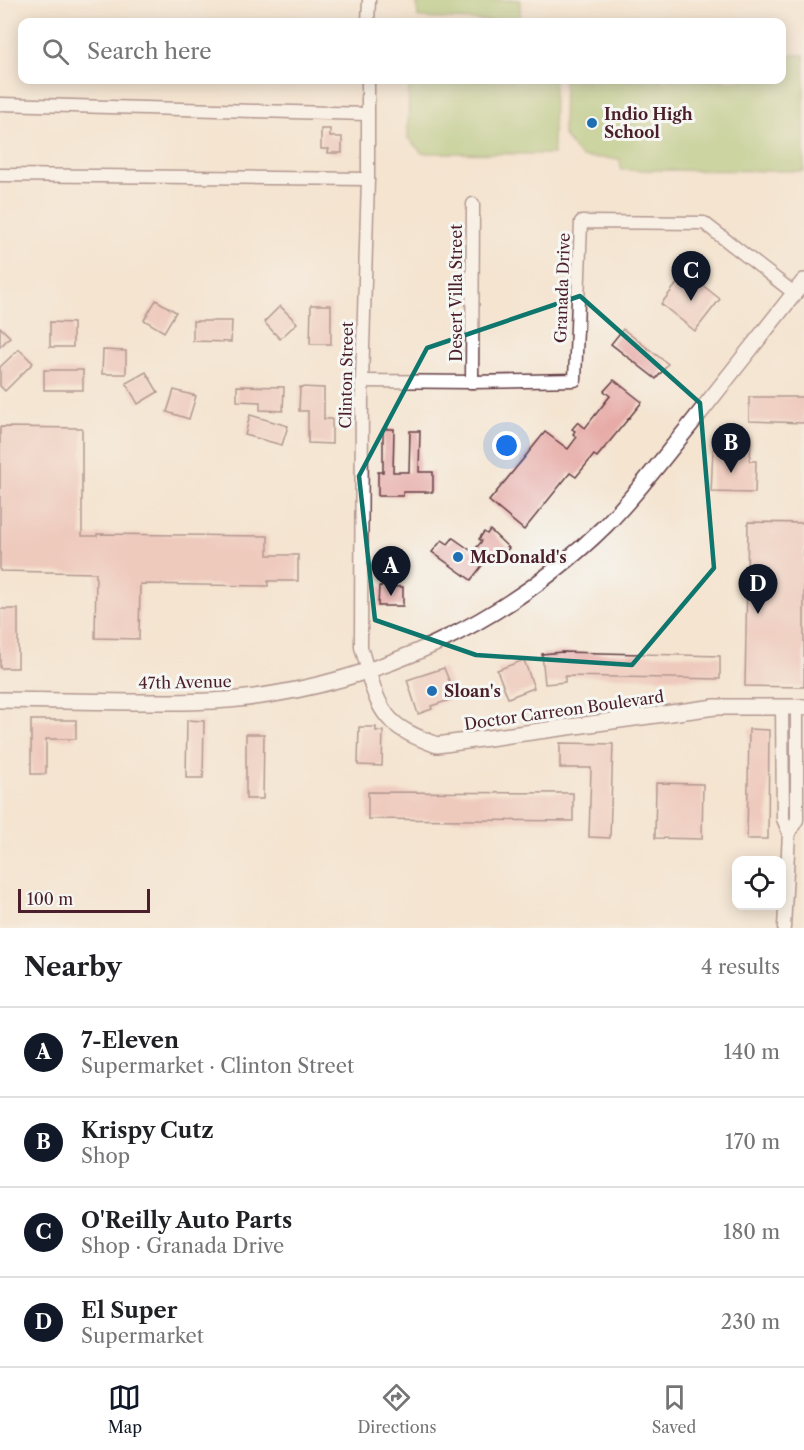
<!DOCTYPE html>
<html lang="en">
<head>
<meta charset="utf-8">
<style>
	body { margin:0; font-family:"Libre Caslon Text",serif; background:#f2f2f2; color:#202124 }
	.controls { position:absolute; right:18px; bottom:18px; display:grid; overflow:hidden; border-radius:12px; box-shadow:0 3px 15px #0003 }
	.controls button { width:54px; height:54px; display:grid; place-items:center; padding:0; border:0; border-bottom:2px solid #e0e0e0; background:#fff; color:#202124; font:30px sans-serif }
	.scale { position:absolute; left:18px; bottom:15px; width:132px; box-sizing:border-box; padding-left:6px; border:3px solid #4a1f2b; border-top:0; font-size:16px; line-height:21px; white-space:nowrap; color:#4a1f2b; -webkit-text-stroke:4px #f6f6f2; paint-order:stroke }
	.you { position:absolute; left:507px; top:446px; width:21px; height:21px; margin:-15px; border:4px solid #fff; border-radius:50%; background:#1a73e8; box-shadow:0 0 0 9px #1a73e833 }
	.badge { display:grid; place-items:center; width:39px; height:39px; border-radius:50%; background:#111827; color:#fff; font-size:20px; font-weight:700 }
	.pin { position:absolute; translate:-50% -50px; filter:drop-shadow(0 2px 3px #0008) }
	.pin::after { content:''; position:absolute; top:32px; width:21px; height:18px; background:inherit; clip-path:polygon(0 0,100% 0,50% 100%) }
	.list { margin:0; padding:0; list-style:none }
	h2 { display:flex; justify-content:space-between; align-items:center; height:78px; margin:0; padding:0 24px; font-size:26px }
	h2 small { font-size:20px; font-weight:400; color:#757577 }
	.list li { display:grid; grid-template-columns:39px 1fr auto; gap:18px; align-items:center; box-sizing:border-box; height:90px; padding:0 24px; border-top:2px solid #e0e0e0 }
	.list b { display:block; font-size:22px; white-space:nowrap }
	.list p { margin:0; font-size:20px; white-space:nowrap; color:#757577 }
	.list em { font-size:20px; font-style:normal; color:#757577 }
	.icon { flex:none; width:33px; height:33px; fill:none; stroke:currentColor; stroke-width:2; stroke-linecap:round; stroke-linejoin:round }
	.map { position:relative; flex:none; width:804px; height:928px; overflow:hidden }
	.search { position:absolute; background:#fff; box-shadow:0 3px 15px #0003; left:18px; right:18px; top:18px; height:66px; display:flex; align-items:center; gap:15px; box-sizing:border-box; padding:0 21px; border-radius:12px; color:#757577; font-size:22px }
	.sheet { height:438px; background:#fff }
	nav { display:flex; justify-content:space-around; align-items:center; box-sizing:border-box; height:84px; border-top:2px solid #e0e0e0; background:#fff; font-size:16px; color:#757577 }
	nav a { display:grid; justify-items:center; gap:3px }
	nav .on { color:#111827 }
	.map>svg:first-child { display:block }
	.green { fill:#9cc16b; stroke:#73704b; stroke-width:1.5 }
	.building { fill:#e7aba7 }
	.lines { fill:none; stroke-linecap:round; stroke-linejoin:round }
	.minor-casing { stroke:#643d44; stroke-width:15 }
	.major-casing { stroke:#643d44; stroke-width:18 }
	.minor { stroke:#fff; stroke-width:12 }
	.major { stroke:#fff; stroke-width:15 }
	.marked { fill:none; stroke:#0f766e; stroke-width:4.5; stroke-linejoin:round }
	.poi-dot { fill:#1f6fb2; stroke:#f6f6f2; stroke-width:2 }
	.labels { text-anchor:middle; stroke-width:6; stroke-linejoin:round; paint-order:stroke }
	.poi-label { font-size:16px; font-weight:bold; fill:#4a1f2b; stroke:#f6f6f2; text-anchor:start }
	.street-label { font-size:16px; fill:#4a1f2b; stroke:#f6f6f2 }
</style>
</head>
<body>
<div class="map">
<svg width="804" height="928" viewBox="0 0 804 928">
	<rect width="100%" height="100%" fill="#f6f6f2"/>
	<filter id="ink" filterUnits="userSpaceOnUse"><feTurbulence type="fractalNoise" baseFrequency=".0167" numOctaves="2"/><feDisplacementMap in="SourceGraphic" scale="12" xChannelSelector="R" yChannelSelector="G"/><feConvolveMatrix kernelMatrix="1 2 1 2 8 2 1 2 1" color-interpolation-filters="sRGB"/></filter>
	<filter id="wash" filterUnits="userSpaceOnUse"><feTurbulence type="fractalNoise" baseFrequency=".008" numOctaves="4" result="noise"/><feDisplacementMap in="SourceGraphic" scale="24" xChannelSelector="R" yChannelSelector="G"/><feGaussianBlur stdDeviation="1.35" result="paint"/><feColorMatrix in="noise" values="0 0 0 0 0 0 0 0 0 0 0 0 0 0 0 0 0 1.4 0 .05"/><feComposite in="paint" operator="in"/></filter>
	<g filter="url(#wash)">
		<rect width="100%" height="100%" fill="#f4e4d0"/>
		<g class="green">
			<path d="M 417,0 L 520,0 L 520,22 L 418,18 Z"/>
			<path d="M 782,55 L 804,55 L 804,171 L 621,170 L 620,159 L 581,157 L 563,135 L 564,80 L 782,80 Z"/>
			<path d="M 409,80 L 554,80 L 553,154 L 422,153 L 408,138 Z"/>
		</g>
		<g id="blocks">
			<g class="building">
				<path d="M 321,129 L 330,129 L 330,137 L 342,137 L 342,153 L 328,153 L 329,149 L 321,149 Z"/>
				<path d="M 686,272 L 720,299 L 695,331 L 661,304 Z"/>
				<path d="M 156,300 L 176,312 L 164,332 L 144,320 Z"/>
				<path d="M 311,305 L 331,305 L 331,344 L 310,344 Z"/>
				<path d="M 280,306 L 297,323 L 280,339 L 264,322 Z"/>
				<path d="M 193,321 L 232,321 L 231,342 L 193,341 Z"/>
				<path d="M 50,322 L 73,323 L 73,347 L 50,347 Z"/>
				<path d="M 0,327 L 10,337 L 0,347 Z"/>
				<path d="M 623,329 L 668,364 L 656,379 L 611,344 Z"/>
				<path d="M 19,349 L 33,363 L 5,391 L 0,386 L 0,367 Z"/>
				<path d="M 103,350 L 126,351 L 126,374 L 102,374 Z"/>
				<rect x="44" y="370" width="39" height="20"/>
				<path d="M 146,372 L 158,392 L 138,404 L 126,383 Z"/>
				<path d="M 614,380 L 642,402 L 597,457 L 594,455 L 576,477 L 570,473 L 524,530 L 489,501 L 545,432 L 568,449 L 577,437 L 573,434 L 575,431 L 572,429 L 578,422 L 585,428 L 610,396 L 604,391 Z"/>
				<path d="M 237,386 L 284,387 L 283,411 L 260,410 L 260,402 L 237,401 Z"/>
				<path d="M 300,387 L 324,388 L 324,419 L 332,419 L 332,444 L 308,443 L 308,411 L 299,411 Z"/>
				<path d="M 174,390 L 196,396 L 189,419 L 167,412 Z"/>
				<path d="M 749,397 L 804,397 L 804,423 L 749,421 Z"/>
				<path d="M 250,415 L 288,426 L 282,445 L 245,435 Z"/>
				<path d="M 0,427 L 82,428 L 82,536 L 97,536 L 97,534 L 268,536 L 268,555 L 298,555 L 298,581 L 268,581 L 268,586 L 140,584 L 139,639 L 95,638 L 96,573 L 0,571 Z"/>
				<path d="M 383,429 L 394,429 L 393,472 L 409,472 L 410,431 L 420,431 L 419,472 L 433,472 L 433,492 L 403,492 L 403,496 L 378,496 L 378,472 L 383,472 Z"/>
				<path d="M 740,437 L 751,437 L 750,461 L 756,461 L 755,493 L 711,492 L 713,449 L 740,450 Z"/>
				<path d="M 748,522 L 804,523 L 804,687 L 745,686 Z"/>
				<path d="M 490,530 L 509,548 L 501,557 L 493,551 L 471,580 L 432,552 L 442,540 L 448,544 L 453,538 L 473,552 L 482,541 L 479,539 L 484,532 L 487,534 Z"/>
				<path d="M 379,586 L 403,587 L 403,606 L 378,606 Z"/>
				<rect x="0" y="609" width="18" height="59"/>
				<path d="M 562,652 L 720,656 L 720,679 L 565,676 L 565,682 L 545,684 L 542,654 Z"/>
				<path d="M 524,660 L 534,688 L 508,698 L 497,670 Z"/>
				<path d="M 444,668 L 456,698 L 431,706 L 432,709 L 418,714 L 407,680 Z"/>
				<path d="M 31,720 L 76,720 L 76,739 L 46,739 L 46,774 L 31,774 Z"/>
				<path d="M 187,720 L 204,721 L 203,778 L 186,778 Z"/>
				<path d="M 359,727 L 376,727 L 376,731 L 383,731 L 382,766 L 358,765 Z"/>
				<path d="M 749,729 L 769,730 L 768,839 L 747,839 Z"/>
				<path d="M 246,734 L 264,734 L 263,799 L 246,799 Z"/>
				<path d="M 560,743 L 613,744 L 610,838 L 589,837 L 591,768 L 560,768 Z"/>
				<path d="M 656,783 L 703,784 L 702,839 L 655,838 Z"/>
				<path d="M 368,792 L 573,793 L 573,821 L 368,819 Z"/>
			</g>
		</g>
	</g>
	<g filter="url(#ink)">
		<use href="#blocks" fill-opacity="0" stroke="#643d44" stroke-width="1.5"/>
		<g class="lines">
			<g class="minor-casing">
				<g id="minor">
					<path d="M 368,22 L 369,0"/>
					<path d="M 0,104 L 367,114"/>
					<path d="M 0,175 L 368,179"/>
					<path d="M 362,381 L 472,382 L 575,380 L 581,222 L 704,223 L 794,293"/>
					<path d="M 472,382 L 473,204"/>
					<path d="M 368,671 L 361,647 L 362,381 L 368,179 L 368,80"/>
					<path d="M 782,707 L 783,819 L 789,833 L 784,928"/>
					<path d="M 789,833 L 797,820 L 797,707"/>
				</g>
			</g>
			<g class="major-casing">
				<g id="major">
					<path d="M 368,671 C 381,719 392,728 437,745 L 715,707 L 804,707"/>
					<path d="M 0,700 C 44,701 88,701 131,702 C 167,702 203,703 238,699 C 376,684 506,623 605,526 C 635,496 660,462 687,429 C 726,380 765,330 804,281"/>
				</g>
			</g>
			<use href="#minor" class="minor"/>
			<use href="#major" class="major"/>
		</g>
	</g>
	<path d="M0 0H804V928H0ZM 580,296 L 700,403 L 714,568 L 632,665 L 476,655 L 375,620 L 359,476 L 427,348 Z" fill="#f4e4d0" fill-opacity=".55" fill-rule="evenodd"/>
	<path class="marked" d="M 580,296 L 700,403 L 714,568 L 632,665 L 476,655 L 375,620 L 359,476 L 427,348 Z"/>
	<g class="poi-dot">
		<circle cx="592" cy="123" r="6"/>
		<circle cx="458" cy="557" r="6"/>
		<circle cx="432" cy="691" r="6"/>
	</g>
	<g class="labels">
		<g class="poi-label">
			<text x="604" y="120">Indio High<tspan x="604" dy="18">School</tspan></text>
			<text x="470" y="563">McDonald's</text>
			<text x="444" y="697">Sloan's</text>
		</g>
		<g class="street-label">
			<text transform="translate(562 288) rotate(-88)" y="6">Granada Drive</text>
			<text transform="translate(456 293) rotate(-90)" y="6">Desert Villa Street</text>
			<text transform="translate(346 375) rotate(-89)" y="6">Clinton Street</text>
			<text transform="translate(185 682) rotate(-1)" y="6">47th Avenue</text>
			<text transform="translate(564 710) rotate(-8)" y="6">Doctor Carreon Boulevard</text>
		</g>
	</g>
</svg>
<div class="controls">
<button><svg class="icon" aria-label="locate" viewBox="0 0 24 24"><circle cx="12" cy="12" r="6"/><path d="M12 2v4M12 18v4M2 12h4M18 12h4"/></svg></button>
</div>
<div class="scale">100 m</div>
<div class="you"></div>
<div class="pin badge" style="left:391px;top:596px">A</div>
<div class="pin badge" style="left:731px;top:473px">B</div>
<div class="pin badge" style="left:691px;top:301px">C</div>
<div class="pin badge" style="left:758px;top:614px">D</div>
<div class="search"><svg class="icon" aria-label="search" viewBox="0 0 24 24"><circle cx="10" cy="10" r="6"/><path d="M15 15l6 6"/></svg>Search here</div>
</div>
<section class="sheet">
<h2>Nearby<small>4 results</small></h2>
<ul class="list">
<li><span class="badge">A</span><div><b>7-Eleven</b><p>Supermarket · Clinton Street</p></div><em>140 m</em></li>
<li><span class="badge">B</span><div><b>Krispy Cutz</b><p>Shop</p></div><em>170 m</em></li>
<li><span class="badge">C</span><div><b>O'Reilly Auto Parts</b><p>Shop · Granada Drive</p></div><em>180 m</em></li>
<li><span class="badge">D</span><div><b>El Super</b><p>Supermarket</p></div><em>230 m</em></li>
</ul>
</section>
<nav>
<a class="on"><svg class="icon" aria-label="map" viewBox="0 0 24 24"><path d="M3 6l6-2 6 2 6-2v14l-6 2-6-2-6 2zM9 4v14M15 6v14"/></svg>Map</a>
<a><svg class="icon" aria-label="directions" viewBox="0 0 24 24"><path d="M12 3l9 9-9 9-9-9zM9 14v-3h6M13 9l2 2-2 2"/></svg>Directions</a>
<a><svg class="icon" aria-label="saved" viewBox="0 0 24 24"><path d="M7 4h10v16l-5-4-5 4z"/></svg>Saved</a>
</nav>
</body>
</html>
